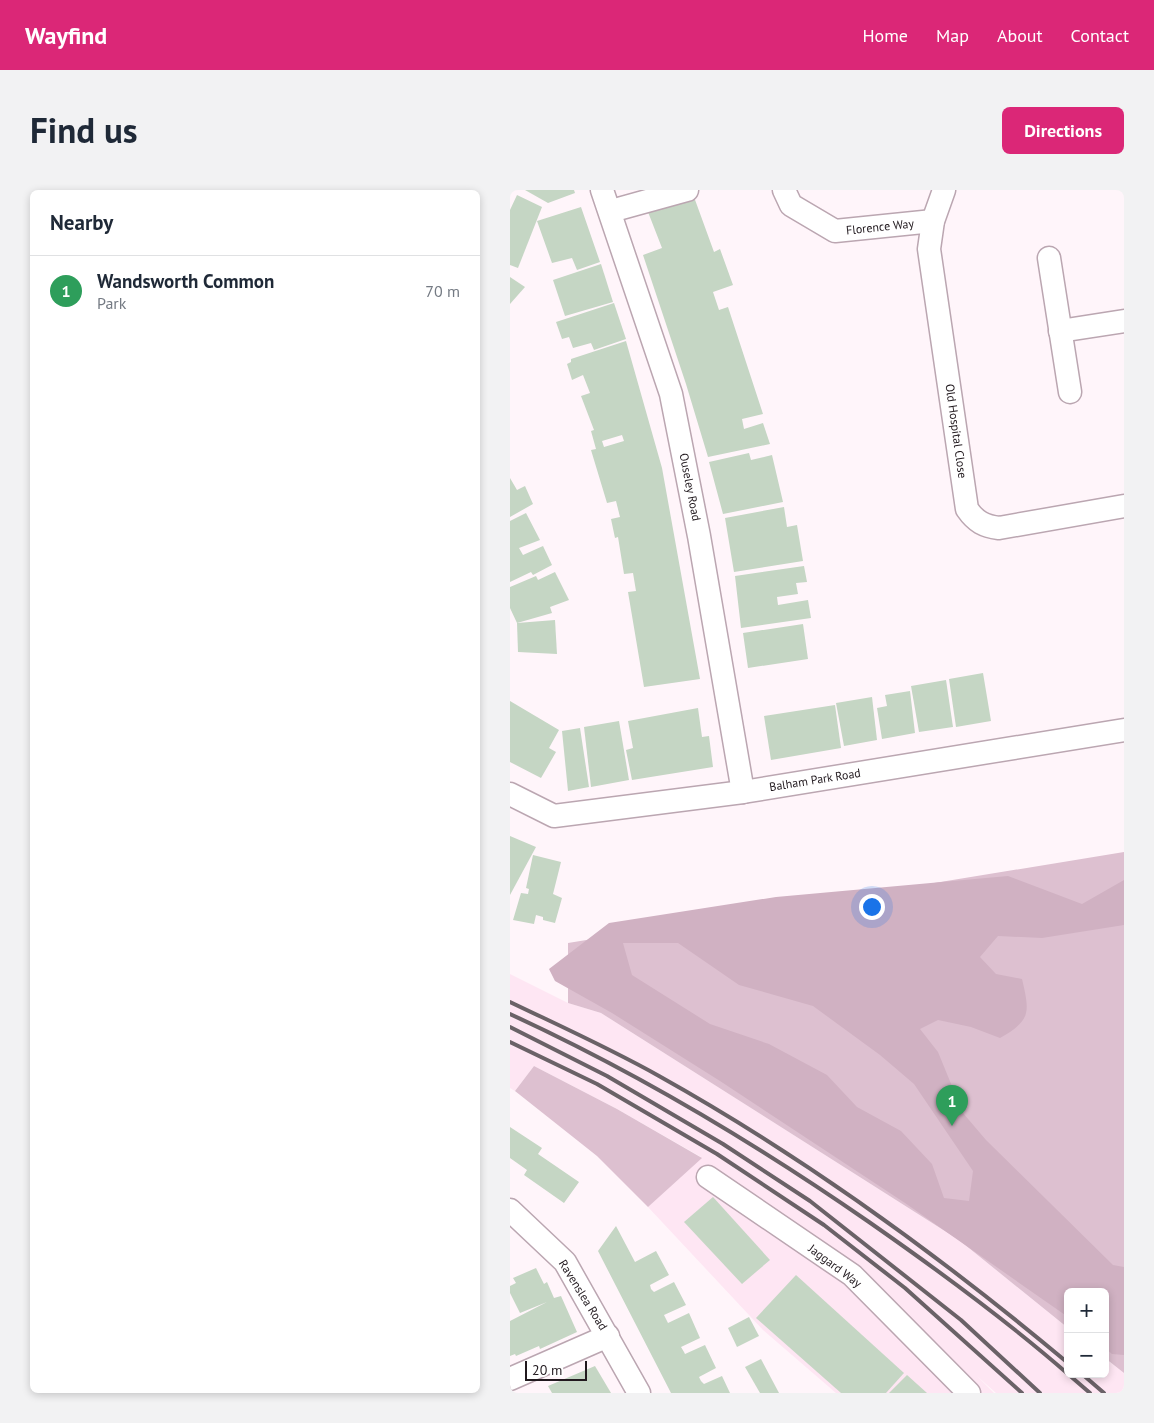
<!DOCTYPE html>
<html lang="en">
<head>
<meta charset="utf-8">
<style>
	body { margin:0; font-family:"PT Sans",sans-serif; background:#f2f2f3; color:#1f2937 }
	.controls { position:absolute; right:15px; bottom:15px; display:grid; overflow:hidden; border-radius:8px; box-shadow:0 2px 8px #0003 }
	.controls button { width:45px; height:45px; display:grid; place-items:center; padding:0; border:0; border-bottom:1px solid #e0e1e3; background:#fff; color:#1f2937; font:25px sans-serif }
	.scale { position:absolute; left:15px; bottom:12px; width:62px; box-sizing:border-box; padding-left:5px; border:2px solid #21191e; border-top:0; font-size:14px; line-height:18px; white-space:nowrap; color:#21191e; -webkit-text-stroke:4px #fff; paint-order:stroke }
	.you { position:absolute; left:361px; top:716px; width:18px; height:18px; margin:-12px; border:4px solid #fff; border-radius:50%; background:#1a73e8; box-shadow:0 0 0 8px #1a73e833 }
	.badge { display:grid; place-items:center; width:32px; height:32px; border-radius:50%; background:#db2777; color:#fff; font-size:16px; font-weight:700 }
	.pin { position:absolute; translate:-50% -41px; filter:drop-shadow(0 1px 2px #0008) }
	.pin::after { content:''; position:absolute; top:26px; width:18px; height:15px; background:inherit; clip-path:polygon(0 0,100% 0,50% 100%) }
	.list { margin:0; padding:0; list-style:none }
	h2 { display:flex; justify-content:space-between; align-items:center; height:65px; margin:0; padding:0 20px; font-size:21px }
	h2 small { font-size:16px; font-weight:400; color:#747a83 }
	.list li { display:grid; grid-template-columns:32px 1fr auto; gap:15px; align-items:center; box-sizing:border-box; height:70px; padding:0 20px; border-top:1px solid #e0e1e3 }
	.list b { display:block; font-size:19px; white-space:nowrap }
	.list p { margin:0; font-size:16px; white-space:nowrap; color:#747a83 }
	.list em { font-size:16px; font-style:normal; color:#747a83 }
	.map { position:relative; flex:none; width:614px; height:1203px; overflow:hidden; border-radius:8px }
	header { display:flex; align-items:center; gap:30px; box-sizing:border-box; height:70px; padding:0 25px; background:#db2777; color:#fff }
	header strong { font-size:24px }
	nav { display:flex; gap:28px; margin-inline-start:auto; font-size:18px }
	.intro { display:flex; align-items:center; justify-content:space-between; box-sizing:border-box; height:120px; padding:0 30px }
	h1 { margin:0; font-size:35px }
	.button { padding:12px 22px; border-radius:8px; background:#db2777; color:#fff; font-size:18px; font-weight:700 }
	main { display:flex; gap:30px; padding:0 30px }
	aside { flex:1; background:#fff; border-radius:8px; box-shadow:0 2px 8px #0003 }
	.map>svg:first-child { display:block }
	.built { fill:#fee6f3 }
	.green { fill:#ddc0d0 }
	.forest { fill:#d0b1c2; fill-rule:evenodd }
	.building { fill:#c5d6c4; fill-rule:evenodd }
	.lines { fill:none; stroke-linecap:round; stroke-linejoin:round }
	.minor-casing { stroke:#bba6b1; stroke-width:25 }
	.minor { stroke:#fff; stroke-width:22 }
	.rail { stroke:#6a6267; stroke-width:4 }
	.labels { text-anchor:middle; stroke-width:4; stroke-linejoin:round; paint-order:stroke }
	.street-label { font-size:12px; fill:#21191e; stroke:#fff }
</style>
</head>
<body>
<header>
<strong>Wayfind</strong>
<nav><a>Home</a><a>Map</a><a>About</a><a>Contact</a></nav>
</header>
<div class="intro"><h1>Find us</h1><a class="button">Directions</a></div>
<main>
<aside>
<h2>Nearby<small></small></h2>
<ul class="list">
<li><span class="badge" style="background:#2e9e5b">1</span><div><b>Wandsworth Common</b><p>Park</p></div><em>70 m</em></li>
</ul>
</aside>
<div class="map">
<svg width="614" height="1203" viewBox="0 0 614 1203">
	<rect width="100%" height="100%" fill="#fff5fa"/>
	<path class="built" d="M 0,784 L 58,813 L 91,823 L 449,1050 L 558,1138 L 558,1184 L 595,1184 L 595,1168 L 614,1183 L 614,1203 L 486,1203 L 467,1186 L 484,1203 L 326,1203 L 253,1140 L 138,1017 L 191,967 L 107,919 L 24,876 L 5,901 L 0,898 Z"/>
	<g class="green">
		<path d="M 614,662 L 614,1183 L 595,1168 L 595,1102 L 558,1102 L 558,1138 L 449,1050 L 91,823 L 58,813 L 58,753 Z"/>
		<path d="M 24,876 L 107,919 L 192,968 L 138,1017 L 87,966 L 5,901 Z"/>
	</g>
	<path class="forest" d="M 498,686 L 572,714 L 614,690 L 614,735 L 532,748 L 488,746 L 470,767 L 486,784 L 512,789 C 520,823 521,830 490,848 L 461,837 L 428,830 L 410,839 L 428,862 L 453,923 L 476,950 L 603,1075 L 614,1077 L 614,1165 L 602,1164 L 595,1158 L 595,1102 L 558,1102 L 558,1127 L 395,1013 L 210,891 L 102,823 L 45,791 L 39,779 L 99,733 L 266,707 ZM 113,753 L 168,753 L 229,795 L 303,816 L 370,865 L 404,894 L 463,981 L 459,1011 L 434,1008 L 422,974 L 391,941 L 347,917 L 317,885 L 259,854 L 200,834 L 122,785 Z"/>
	<g class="building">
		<path d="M 15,0 L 64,0 L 65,3 L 38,13 Z"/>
		<path d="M 7,5 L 32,17 L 8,78 L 0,75 L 0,20 Z"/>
		<path d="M 184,7 L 204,62 L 210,59 L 223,95 L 203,102 L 209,120 L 218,117 L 253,224 L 232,229 L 234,239 L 253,233 L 260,254 L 198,267 L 176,194 L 133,65 L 152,58 L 138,22 Z"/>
		<path d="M 71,17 L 90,72 L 67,80 L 62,68 L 42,73 L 27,31 Z"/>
		<path d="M 91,74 L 103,112 L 55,126 L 43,90 Z"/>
		<path d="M 0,87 L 15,97 L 0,114 Z"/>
		<path d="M 104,113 L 116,149 L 84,160 L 81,153 L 63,158 L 59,147 L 52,149 L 46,132 Z"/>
		<path d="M 116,151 L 152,278 L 190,489 L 134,497 L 118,402 L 126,401 L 123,383 L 114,384 L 108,347 L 105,348 L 101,329 L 110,327 L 106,311 L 97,313 L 81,260 L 86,259 L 81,241 L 84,240 L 71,206 L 80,203 L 73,185 L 62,190 L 57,174 L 61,172 L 61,169 ZM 112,245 L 114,251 L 94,257 L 92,251 Z"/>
		<path d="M 239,263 L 241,270 L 262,265 L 273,312 L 213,324 L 199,272 Z"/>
		<path d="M 0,288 L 7,300 L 15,296 L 23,314 L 0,327 Z"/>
		<path d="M 274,317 L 277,337 L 287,335 L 293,371 L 224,382 L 215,328 Z"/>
		<path d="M 16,323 L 30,350 L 9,358 L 13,365 L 33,356 L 42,375 L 23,385 L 21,382 L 0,392 L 0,331 Z"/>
		<path d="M 294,376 L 297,392 L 286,393 L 288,404 L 267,407 L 268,415 L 298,410 L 301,428 L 231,438 L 225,386 Z"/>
		<path d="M 45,382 L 59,410 L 40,417 L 42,423 L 7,433 L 0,418 L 0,397 L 26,386 L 28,390 Z"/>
		<path d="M 45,430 L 47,464 L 8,462 L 7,433 Z"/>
		<path d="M 293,434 L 298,469 L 238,478 L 233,443 Z"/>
		<path d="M 473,483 L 481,531 L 446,537 L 439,489 Z"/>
		<path d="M 436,490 L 443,537 L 409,542 L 401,496 Z"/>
		<path d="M 400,501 L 405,543 L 372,549 L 367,518 L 377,516 L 375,505 Z"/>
		<path d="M 362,507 L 367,550 L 334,556 L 326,513 Z"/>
		<path d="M 0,511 L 49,540 L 39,558 L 46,562 L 31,588 L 0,572 Z"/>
		<path d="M 325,515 L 331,558 L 261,570 L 254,526 Z"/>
		<path d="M 188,518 L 192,547 L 199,546 L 203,577 L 122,590 L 116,560 L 123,558 L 118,531 Z"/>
		<path d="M 109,531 L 119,590 L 81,597 L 74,537 Z"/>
		<path d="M 70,538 L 79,597 L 58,601 L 52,541 Z"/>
		<path d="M 0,646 L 26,657 L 0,705 Z"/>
		<path d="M 23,665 L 51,672 L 43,704 L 52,708 L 45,733 L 33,730 L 33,727 L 26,725 L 24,734 L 3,730 L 11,703 L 18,704 L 19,699 L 16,698 Z"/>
		<path d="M 0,937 L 32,958 L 28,964 L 69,992 L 54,1013 L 14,985 L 17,980 L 0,968 Z"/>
		<path d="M 203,1007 L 260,1070 L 232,1094 L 174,1032 Z"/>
		<path d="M 106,1036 L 125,1072 L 146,1061 L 159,1085 L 140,1095 L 141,1099 L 144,1102 L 164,1092 L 176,1115 L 154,1125 L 158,1133 L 179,1123 L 190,1148 L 171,1157 L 174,1162 L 175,1164 L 195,1155 L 206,1178 L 189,1187 L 191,1191 L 194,1194 L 212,1186 L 220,1203 L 161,1203 L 88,1061 Z"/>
		<path d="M 26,1078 L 34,1094 L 37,1092 L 44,1108 L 51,1106 L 67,1142 L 30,1159 L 29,1156 L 6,1166 L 5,1164 L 0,1166 L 0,1131 L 37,1112 L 10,1123 L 0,1103 L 0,1096 L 6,1093 L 3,1088 Z"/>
		<path d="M 286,1085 L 394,1183 L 376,1203 L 331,1203 L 246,1128 Z"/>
		<path d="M 239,1127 L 249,1146 L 227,1157 L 218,1138 Z"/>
		<path d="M 251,1169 L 269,1203 L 250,1203 L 235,1177 Z"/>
		<path d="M 85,1176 L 101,1203 L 42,1203 L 38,1196 Z"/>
		<path d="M 397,1185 L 417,1203 L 379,1203 Z"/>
	</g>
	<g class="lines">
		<g class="minor-casing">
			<g id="minor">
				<path d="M 92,0 L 161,204 L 189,346 L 233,602"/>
				<path d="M 274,0 L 281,15 L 325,41 L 423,31"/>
				<path d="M 434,0 L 423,31 L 419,59 L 457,319 C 466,332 474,336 489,338 L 614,316"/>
				<path d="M 101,21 L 177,0"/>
				<path d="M 539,68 L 560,202"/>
				<path d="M 550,141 L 614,131"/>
				<path d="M 0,604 L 44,626 L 233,602 L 614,540"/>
				<path d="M 198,987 L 342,1085 L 459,1203"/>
				<path d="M 0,1020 L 55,1072 L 129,1203"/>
				<path d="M 0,1189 L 98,1146"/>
			</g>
		</g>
		<use href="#minor" class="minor"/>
		<g class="rail">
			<path d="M 0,812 C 50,836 101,859 149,886 C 296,968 429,1065 558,1173"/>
			<path d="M 0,824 C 126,882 245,953 359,1032 C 428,1080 495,1129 558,1184"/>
			<path d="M 0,837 L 97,886 L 213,954 L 300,1011 L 451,1130 L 530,1203"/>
			<path d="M 0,852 L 87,894 L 207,964 L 314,1035 L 395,1098 L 512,1203"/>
			<path d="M 558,1184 L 580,1203"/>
			<path d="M 572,1184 L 594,1203"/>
		</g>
	</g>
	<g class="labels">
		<g class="street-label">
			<text transform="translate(370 37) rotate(-6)" y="4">Florence Way</text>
			<text transform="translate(446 241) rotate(82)" y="4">Old Hospital Close</text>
			<text transform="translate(180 297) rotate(79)" y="4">Ouseley Road</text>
			<text transform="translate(305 590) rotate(-9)" y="4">Balham Park Road</text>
			<text transform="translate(325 1076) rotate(37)" y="4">Jaggard Way</text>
			<text transform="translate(73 1105) rotate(58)" y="4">Ravenslea Road</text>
		</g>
	</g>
</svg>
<div class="controls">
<button>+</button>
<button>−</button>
</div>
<div class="scale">20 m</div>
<div class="you"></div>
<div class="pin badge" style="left:442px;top:936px;background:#2e9e5b">1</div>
</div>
</main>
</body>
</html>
